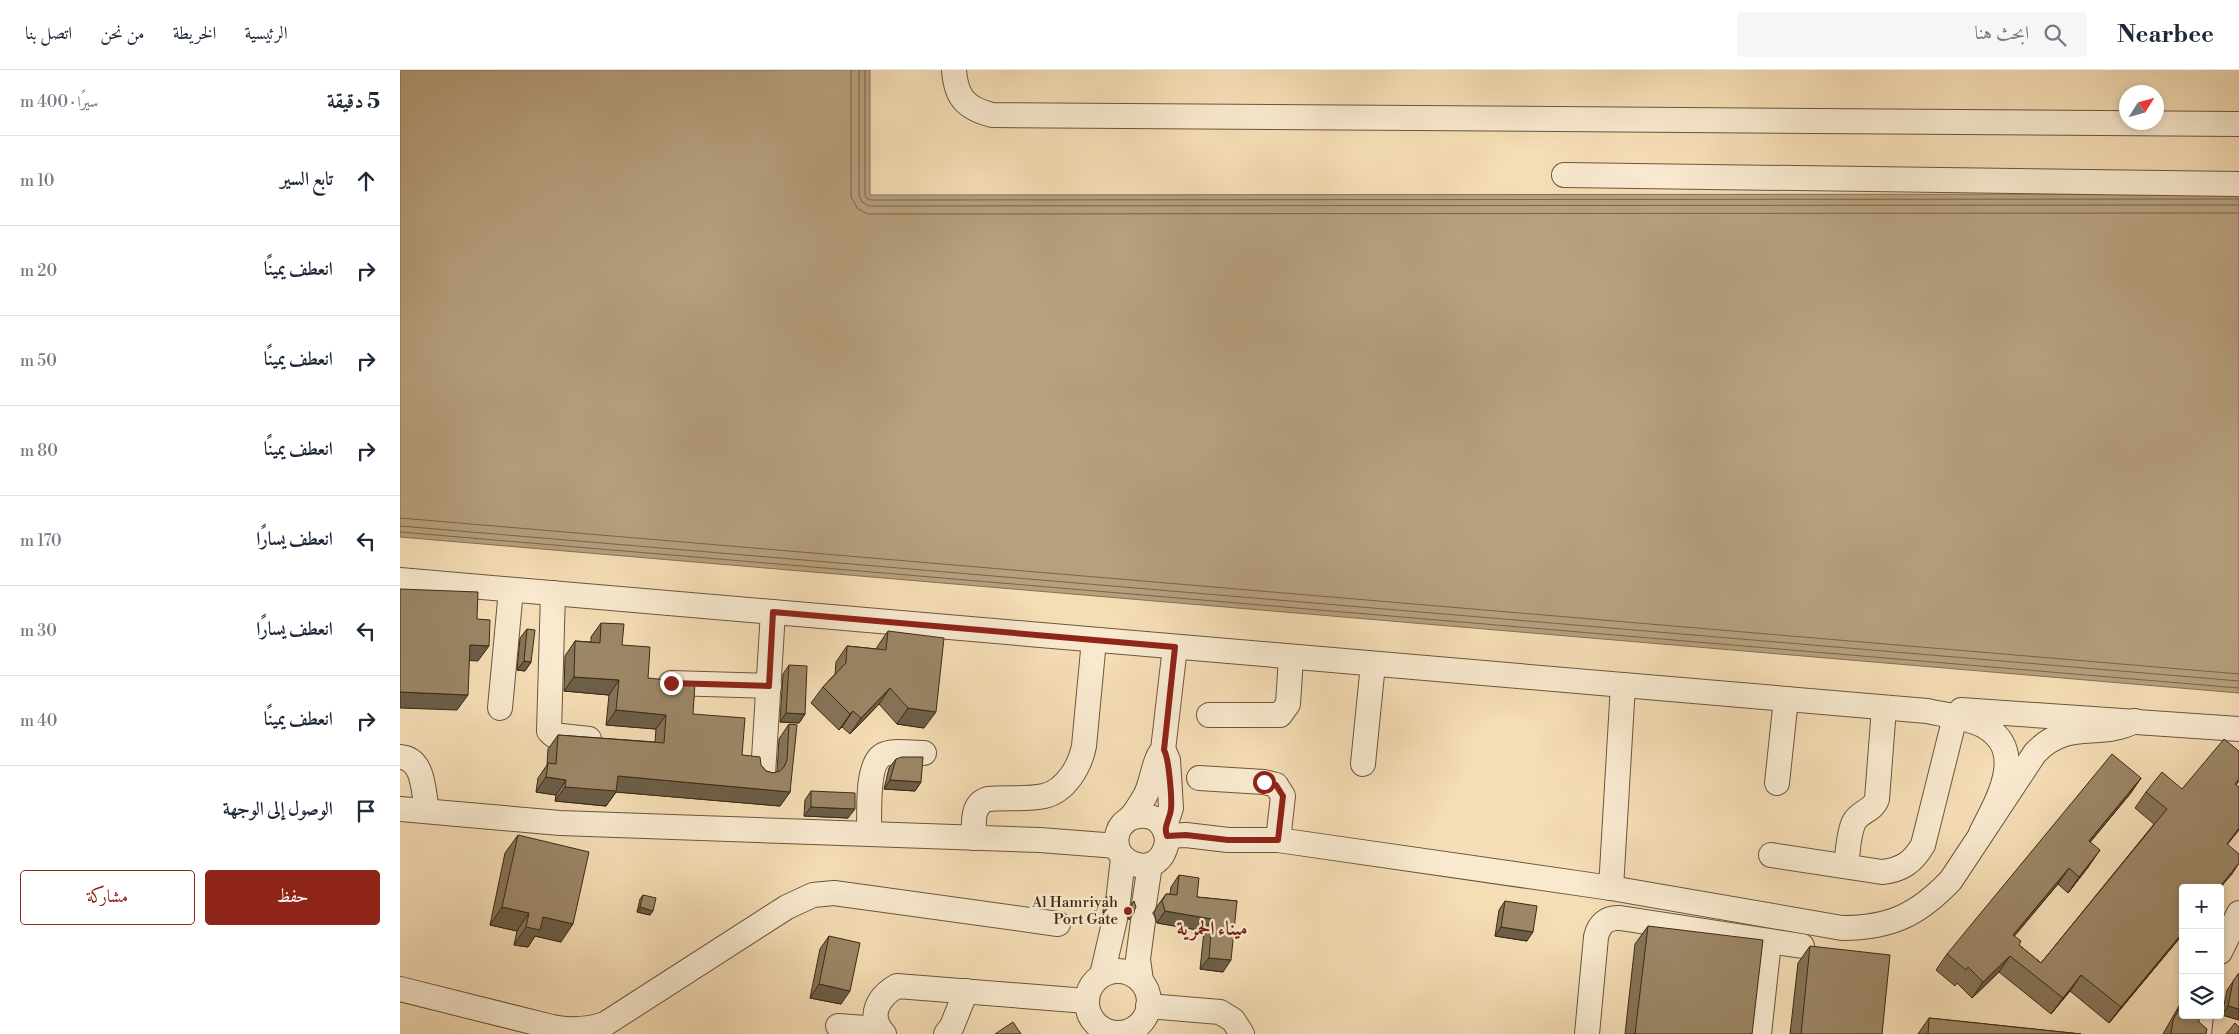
<!DOCTYPE html>
<html lang="ar">
<head>
<meta charset="utf-8">
<style>
	body { margin:0; font-family:"Libre Bodoni",Amiri,serif; background:#f6f6f7; color:#1f2937; direction:rtl }
	.controls { position:absolute; right:15px; bottom:15px; display:grid; overflow:hidden; border-radius:5px; box-shadow:0 2px 8px #0003 }
	.controls button { width:45px; height:45px; display:grid; place-items:center; padding:0; border:0; border-bottom:1px solid #e0e1e3; background:#fff; color:#1f2937; font:25px sans-serif }
	.compass { position:absolute; left:1719px; top:15px; width:45px; height:45px; border-radius:50%; background:#fff; box-shadow:0 2px 8px #0003; rotate:53deg }
	.stop { position:absolute; width:15px; height:15px; margin:-11px; border:4px solid #8f2418; border-radius:50%; background:#fff }
	.stop.end { background:#8f2418; border-color:#fff; box-shadow:0 1px 5px #0008 }
	.list { margin:0; padding:0; list-style:none }
	h2 { display:flex; justify-content:space-between; align-items:center; height:65px; margin:0; padding:0 20px; font-size:21px }
	h2 small { font-size:16px; font-weight:400; color:#747a83 }
	.list li { display:grid; grid-template-columns:32px 1fr auto; gap:15px; align-items:center; box-sizing:border-box; height:90px; padding:0 20px; border-top:1px solid #e0e1e3 }
	.list b { display:block; font-size:19px; white-space:nowrap }
	.list em { font-size:16px; font-style:normal; color:#747a83 }
	.actions { display:flex; gap:10px; padding:15px 20px }
	.actions a { flex:1; padding:11px 0; border:1px solid #8f2418; border-radius:5px; text-align:center; font-size:18px; color:#8f2418 }
	.actions .main { background:#8f2418; color:#fff }
	.icon { flex:none; width:28px; height:28px; fill:none; stroke:currentColor; stroke-width:2; stroke-linecap:round; stroke-linejoin:round }
	.map { position:relative; flex:none; width:1839px; height:964px; overflow:hidden; direction:ltr }
	header { display:flex; align-items:center; gap:30px; box-sizing:border-box; height:70px; padding:0 25px; background:#fff; border-bottom:1px solid #e0e1e3 }
	header strong { font-size:24px }
	nav { display:flex; gap:28px; margin-inline-start:auto; font-size:18px }
	.search { width:350px; height:45px; background:#f6f6f7; display:flex; align-items:center; gap:12px; box-sizing:border-box; padding:0 18px; border-radius:5px; color:#747a83; font-size:19px }
	main { display:flex }
	aside { flex:1; background:#fff }
	.map>svg:first-child { display:block }
	.water { fill:#b6a07e; stroke:#857153 }
	.lines { fill:none; stroke-linecap:round; stroke-linejoin:round }
	.shore { stroke:#796548; stroke-width:1 }
	.minor-casing { stroke:#6a573c; stroke-width:26 }
	.minor { stroke:#f8e9cf; stroke-width:24 }
	.wall { fill:#867459; stroke:#3c2a13 }
	.shaded-wall { fill:#6d5e48; stroke:#3c2a13 }
	.building { fill:#9c8767; stroke:#3c2a13 }
	.route { stroke:#8f2418; stroke-width:6 }
	.poi-dot { fill:#8f2418; stroke:#f8e9cf; stroke-width:2 }
	.labels { text-anchor:middle; stroke-width:4.5; stroke-linejoin:round; paint-order:stroke }
	.poi-label { font-size:15px; fill:#3c2a13; stroke:#f8e9cf; text-anchor:end }
	.district-label { font-size:20px; font-weight:bold; fill:#7a1f14; stroke:#f8e9cf }
</style>
</head>
<body>
<header>
<strong>Nearbee</strong>
<div class="search"><svg class="icon" aria-label="search" viewBox="0 0 24 24"><circle cx="10" cy="10" r="6"/><path d="M15 15l6 6"/></svg>ابحث هنا</div>
<nav><a>الرئيسية</a><a>الخريطة</a><a>من نحن</a><a>اتصل بنا</a></nav>
</header>
<main>
<div class="map">
<svg width="1839" height="964" viewBox="0 0 1839 964">
	<rect width="100%" height="100%" fill="#f5ddb5"/>
	<filter id="stains"><feTurbulence type="fractalNoise" baseFrequency=".004" numOctaves="4"/><feColorMatrix values="0 0 0 0 .2 0 0 0 0 .09 0 0 0 0 .02 0 0 0 .5 -.17"/></filter>
	<radialGradient id="worn" r=".72"><stop offset=".6" stop-color="#630" stop-opacity="0"/><stop offset="1" stop-color="#630" stop-opacity=".3"/></radialGradient>
	<path class="water" d="M 0,0 L 470,0 L 470,125 L 1839,124 L 1839,623 L 0,467 Z"/>
	<g class="lines">
		<g class="shore">
			<path d="M 451,0 L 451,127 L 458,139 L 468,144 L 1839,143"/>
			<path d="M 459,0 L 459,125 L 462,132 L 469,136 L 1839,135"/>
			<path d="M 465,0 L 465,124 L 466,128 L 471,130 L 1839,129"/>
			<path d="M 0,448 L 1839,604"/>
			<path d="M 0,456 L 1839,611"/>
			<path d="M 0,462 L 1839,618"/>
		</g>
		<g class="minor-casing">
			<g id="minor">
				<path d="M 554,0 C 556,27 565,38 592,45 L 1839,54"/>
				<path d="M 1164,105 L 1839,114"/>
				<path d="M 0,510 L 1527,641 C 1545,645 1567,647 1584,656 C 1628,681 1597,731 1581,763"/>
				<path d="M 153,523 L 149,661 L 153,665 L 189,669"/>
				<path d="M 271,613 L 369,616"/>
				<path d="M 100,638 L 111,520"/>
				<path d="M 1561,640 L 1839,659"/>
				<path d="M 809,645 L 880,645 L 888,634 L 891,587"/>
				<path d="M 764,681 L 768,690 L 771,738 L 764,759"/>
				<path d="M 0,687 C 25,689 23,722 27,741"/>
				<path d="M 963,694 L 973,594"/>
				<path d="M 363,704 L 373,542"/>
				<path d="M 799,708 L 864,712 L 876,715 L 883,726 L 878,770"/>
				<path d="M 1377,713 L 1386,629"/>
				<path d="M 0,739 L 160,753 L 640,770 L 717,776"/>
				<path d="M 730,748 C 742,744 756,745 763,757 C 767,764 768,772 765,779 C 754,811 707,792 718,762 C 720,755 725,752 730,748 C 736,742 741,733 745,726 C 752,714 754,688 763,680 L 775,577"/>
				<path d="M 469,764 C 470,745 465,691 485,684 C 496,680 512,683 524,683"/>
				<path d="M 767,766 L 786,765 L 828,770 L 878,770 L 1211,818 L 1442,858 C 1490,858 1518,845 1551,810 L 1635,683 C 1668,648 1698,670 1735,651"/>
				<path d="M 574,768 C 574,753 571,734 588,729 C 606,727 627,730 644,726 C 666,721 680,696 684,676 L 694,570"/>
				<path d="M 1371,785 L 1482,802 C 1502,800 1513,792 1523,775 L 1555,647"/>
				<path d="M 1446,796 C 1448,783 1448,764 1454,752 C 1460,741 1473,741 1477,729 L 1484,638"/>
				<path d="M 1211,818 L 1223,615"/>
				<path d="M 718,832 L 723,788"/>
				<path d="M 744,834 L 750,795"/>
				<path d="M 1820,882 L 1839,843"/>
				<circle cx="718" cy="932" r="31"/>
				<path d="M 702,905 L 715,849"/>
				<path d="M 741,911 L 738,889 L 743,851"/>
				<path d="M 0,919 L 152,957 C 171,961 187,960 205,954 L 387,837 L 413,825 L 434,823 L 658,854"/>
				<path d="M 748,936 L 820,942 L 833,950 L 842,964"/>
				<path d="M 438,956 L 479,959"/>
				<path d="M 484,964 C 467,946 478,927 497,916 L 687,931"/>
				<path d="M 546,964 L 552,956 L 566,921"/>
				<path d="M 1187,964 L 1196,867 C 1199,854 1207,847 1220,848 L 1402,876"/>
				<path d="M 1359,964 L 1369,872"/>
				<path d="M 1799,964 L 1801,945"/>
			</g>
		</g>
		<use href="#minor" class="minor"/>
	</g>
	<g class="wall">
		<path d="M 201,553 L 222,575 L 248,608 L 342,685 L 361,695 L 366,701 L 373,703 L 377,702 L 379,669 L 389,654 L 390,722 L 380,736 L 216,722 L 206,736 L 155,731 L 156,725 L 136,722 L 138,708 L 147,695 L 148,679 L 158,665 L 255,672 L 256,659 L 206,655 L 209,625 L 164,621 L 165,586 L 175,571 L 191,572 L 191,567 Z"/>
		<path d="M 127,559 L 131,592 L 125,601 L 117,600 L 120,568 Z"/>
		<path d="M 488,561 L 524,658 L 497,654 L 479,634 L 450,664 L 442,657 L 439,660 L 411,633 L 423,617 L 435,604 L 436,592 L 447,576 L 477,579 L 477,577 Z"/>
		<path d="M 389,595 L 405,644 L 399,653 L 380,652 L 383,604 Z"/>
		<path d="M 496,689 L 521,712 L 515,721 L 484,719 L 489,698 Z"/>
		<path d="M 1741,708 L 1730,724 L 1690,772 L 1689,796 L 1668,823 L 1658,814 L 1614,866 L 1619,875 L 1641,893 L 1754,754 L 1735,738 L 1746,722 L 1782,719 L 1839,711 L 1836,715 L 1827,774 L 1832,804 L 1783,818 L 1783,864 L 1709,953 L 1670,921 L 1651,944 L 1599,902 L 1572,928 L 1557,913 L 1555,916 L 1536,900 L 1547,884 Z"/>
		<path d="M 411,721 L 448,748 L 404,746 L 405,730 Z"/>
		<path d="M 118,765 L 161,872 L 135,866 L 128,877 L 114,875 L 117,861 L 90,855 L 105,783 Z"/>
		<path d="M 779,805 L 797,827 L 837,831 L 823,902 L 800,899 L 804,861 L 757,853 L 754,843 L 758,835 L 766,824 L 770,824 L 771,817 Z"/>
		<path d="M 243,825 L 250,845 L 237,842 L 240,829 Z"/>
		<path d="M 707,826 L 709,834 L 703,843 L 704,830 Z"/>
		<path d="M 734,831 L 732,845 L 729,850 L 727,842 Z"/>
		<path d="M 1105,831 L 1127,871 L 1095,866 L 1099,840 Z"/>
		<path d="M 1248,856 L 1352,964 L 1225,964 L 1235,874 Z"/>
		<path d="M 429,866 L 441,934 L 410,928 L 420,879 Z"/>
		<path d="M 1410,876 L 1482,964 L 1390,964 L 1398,893 Z"/>
		<path d="M 1839,903 L 1839,950 L 1822,945 L 1827,920 Z"/>
		<path d="M 1783,929 L 1783,945 L 1799,952 L 1806,964 L 1763,964 Z"/>
		<path d="M 1529,948 L 1681,964 L 1518,964 Z"/>
	</g>
	<g class="shaded-wall">
		<path d="M 70,575 L 89,576 L 78,591 L 59,590 Z"/>
		<path d="M 124,591 L 131,592 L 125,601 L 117,600 Z"/>
		<path d="M 174,607 L 219,610 L 209,625 L 164,621 Z"/>
		<path d="M 490,618 L 479,634 L 450,664 L 461,648 Z"/>
		<path d="M 0,622 L 68,625 L 57,640 L 0,638 Z"/>
		<path d="M 508,638 L 536,642 L 524,658 L 497,654 Z"/>
		<path d="M 216,640 L 266,645 L 256,659 L 206,655 Z"/>
		<path d="M 453,641 L 442,657 L 439,660 L 450,644 Z"/>
		<path d="M 386,643 L 405,644 L 399,653 L 380,652 Z"/>
		<path d="M 218,706 L 390,722 L 380,736 L 216,722 L 206,736 L 155,731 L 165,717 Z"/>
		<path d="M 146,707 L 166,710 L 156,725 L 136,722 Z"/>
		<path d="M 1741,708 L 1730,724 L 1678,787 L 1689,771 Z"/>
		<path d="M 490,710 L 521,712 L 515,721 L 484,719 Z"/>
		<path d="M 411,737 L 455,739 L 448,748 L 404,746 Z"/>
		<path d="M 1839,758 L 1839,760 L 1815,790 Z"/>
		<path d="M 1700,780 L 1689,796 L 1668,823 L 1679,807 Z"/>
		<path d="M 1839,793 L 1832,804 L 1820,818 L 1819,818 Z"/>
		<path d="M 1669,798 L 1658,814 L 1602,881 L 1613,865 Z"/>
		<path d="M 102,837 L 129,843 L 117,861 L 90,855 Z"/>
		<path d="M 240,837 L 253,841 L 250,845 L 237,842 Z"/>
		<path d="M 765,841 L 812,849 L 804,861 L 757,853 Z"/>
		<path d="M 143,847 L 173,854 L 161,872 L 135,866 L 128,877 L 114,875 L 126,857 Z"/>
		<path d="M 1101,857 L 1133,862 L 1127,871 L 1095,866 Z"/>
		<path d="M 1783,862 L 1783,864 L 1709,953 L 1721,937 Z"/>
		<path d="M 1610,886 L 1599,902 L 1572,928 L 1583,912 Z"/>
		<path d="M 809,888 L 831,890 L 823,902 L 800,899 Z"/>
		<path d="M 1681,905 L 1670,921 L 1651,944 L 1663,928 Z"/>
		<path d="M 419,914 L 450,921 L 441,934 L 410,928 Z"/>
		<path d="M 1828,936 L 1839,939 L 1839,950 L 1822,945 Z"/>
	</g>
	<g class="building">
		<path d="M 0,519 L 78,522 L 77,549 L 90,550 L 89,576 L 70,575 L 68,625 L 0,622 Z"/>
		<path d="M 201,553 L 224,554 L 222,575 L 250,577 L 248,608 L 295,613 L 293,644 L 345,648 L 342,685 L 360,687 L 361,695 L 366,701 L 373,703 L 380,701 L 384,697 L 387,690 L 389,654 L 397,655 L 390,722 L 218,706 L 216,721 L 165,717 L 166,710 L 146,707 L 148,693 L 156,694 L 158,665 L 264,673 L 266,645 L 216,640 L 219,610 L 174,607 L 175,571 L 200,573 Z"/>
		<path d="M 127,559 L 135,560 L 131,592 L 124,591 Z"/>
		<path d="M 488,561 L 544,568 L 536,642 L 508,638 L 490,618 L 461,648 L 453,641 L 450,644 L 423,617 L 446,593 L 447,576 L 486,580 Z"/>
		<path d="M 389,595 L 407,596 L 405,644 L 386,643 Z"/>
		<path d="M 1824,669 L 1839,681 L 1839,709 L 1835,714 L 1839,717 L 1839,758 L 1827,774 L 1839,784 L 1839,793 L 1819,818 L 1783,818 L 1783,862 L 1721,937 L 1681,905 L 1663,928 L 1610,886 L 1583,912 L 1568,897 L 1566,900 L 1547,884 L 1712,684 L 1741,708 L 1689,771 L 1700,780 L 1679,807 L 1669,798 L 1613,865 L 1621,871 L 1619,875 L 1641,893 L 1767,739 L 1746,722 L 1762,702 L 1782,719 Z"/>
		<path d="M 502,687 L 523,687 L 521,712 L 490,710 L 496,689 Z"/>
		<path d="M 411,721 L 455,723 L 455,739 L 411,737 Z"/>
		<path d="M 118,765 L 189,782 L 173,854 L 143,847 L 140,860 L 126,857 L 129,843 L 102,837 Z"/>
		<path d="M 779,805 L 799,808 L 797,827 L 837,831 L 831,890 L 809,888 L 812,849 L 765,841 L 762,831 L 766,824 L 777,825 Z"/>
		<path d="M 243,825 L 256,828 L 253,841 L 240,837 Z"/>
		<path d="M 707,826 L 709,834 L 706,839 Z"/>
		<path d="M 734,831 L 736,837 L 732,845 L 730,838 Z"/>
		<path d="M 1105,831 L 1137,836 L 1133,862 L 1101,857 Z"/>
		<path d="M 1248,856 L 1363,870 L 1352,964 L 1235,964 Z"/>
		<path d="M 429,866 L 460,873 L 450,921 L 419,914 Z"/>
		<path d="M 1410,876 L 1490,885 L 1482,964 L 1401,964 Z"/>
		<path d="M 1839,903 L 1839,939 L 1828,936 L 1833,911 Z"/>
		<path d="M 1783,932 L 1783,945 L 1799,945 L 1799,952 L 1807,959 L 1806,964 L 1771,964 L 1773,950 Z"/>
		<path d="M 1529,948 L 1681,964 L 1528,964 Z"/>
		<path d="M 613,952 L 621,964 L 595,964 Z"/>
		<path d="M 1835,953 L 1839,957 L 1839,964 L 1826,964 Z"/>
	</g>
	<g class="lines">
		<path class="route" d="M 271,613 L 369,616 L 373,542 L 775,577 L 764,680 C 769,688 772,729 771,739 C 770,750 763,756 767,766 L 786,765 L 828,770 L 878,770 L 883,726 L 876,715 L 864,712"/>
	</g>
	<circle class="poi-dot" cx="728" cy="841" r="5"/>
	<g class="labels">
		<g class="poi-label">
			<text x="718" y="837">Al Hamriyah<tspan x="718" dy="17">Port Gate</tspan></text>
		</g>
		<g class="district-label">
			<text x="812" y="865">ميناء الحمرية</text>
		</g>
	</g>
	<rect width="100%" height="100%" filter="url(#stains)"/>
	<rect width="100%" height="100%" fill="url(#worn)"/>
</svg>
<div class="controls">
<button>+</button>
<button>−</button>
<button><svg class="icon" aria-label="layers" viewBox="0 0 24 24"><path d="M12 4l9 5-9 5-9-5zM3 14l9 5 9-5"/></svg></button>
</div>
<svg class="compass" viewBox="-18 -18 36 36"><path d="M0-13l5 13h-10z" fill="#e53935"/><path d="M0 13l5-13h-10z" fill="#747a83"/></svg>
<div class="stop" style="left:864px;top:712px"></div>
<div class="stop end" style="left:271px;top:613px"></div>
</div>
<aside>
<h2>5 دقيقة<small>سيرًا · 400 m</small></h2>
<ul class="list">
<li><svg class="icon" aria-label="ahead" viewBox="0 0 24 24"><path d="M12 20V5M6 11l6-6 6 6"/></svg><div><b>تابع السير</b></div><em>10 m</em></li>
<li><svg class="icon" aria-label="right" viewBox="0 0 24 24"><path d="M7 20v-9h11M14 6l5 5-5 5"/></svg><div><b>انعطف يمينًا</b></div><em>20 m</em></li>
<li><svg class="icon" aria-label="right" viewBox="0 0 24 24"><path d="M7 20v-9h11M14 6l5 5-5 5"/></svg><div><b>انعطف يمينًا</b></div><em>50 m</em></li>
<li><svg class="icon" aria-label="right" viewBox="0 0 24 24"><path d="M7 20v-9h11M14 6l5 5-5 5"/></svg><div><b>انعطف يمينًا</b></div><em>80 m</em></li>
<li><svg class="icon" aria-label="left" viewBox="0 0 24 24"><path d="M17 20v-9H6M10 6l-5 5 5 5"/></svg><div><b>انعطف يسارًا</b></div><em>170 m</em></li>
<li><svg class="icon" aria-label="left" viewBox="0 0 24 24"><path d="M17 20v-9H6M10 6l-5 5 5 5"/></svg><div><b>انعطف يسارًا</b></div><em>30 m</em></li>
<li><svg class="icon" aria-label="right" viewBox="0 0 24 24"><path d="M7 20v-9h11M14 6l5 5-5 5"/></svg><div><b>انعطف يمينًا</b></div><em>40 m</em></li>
<li><svg class="icon" aria-label="arrive" viewBox="0 0 24 24"><path d="M6 21V4h12l-3 4 3 4H6"/></svg><div><b>الوصول إلى الوجهة</b></div></li>
</ul>
<div class="actions"><a class="main">حفظ</a><a>مشاركة</a></div>
</aside>
</main>
</body>
</html>
